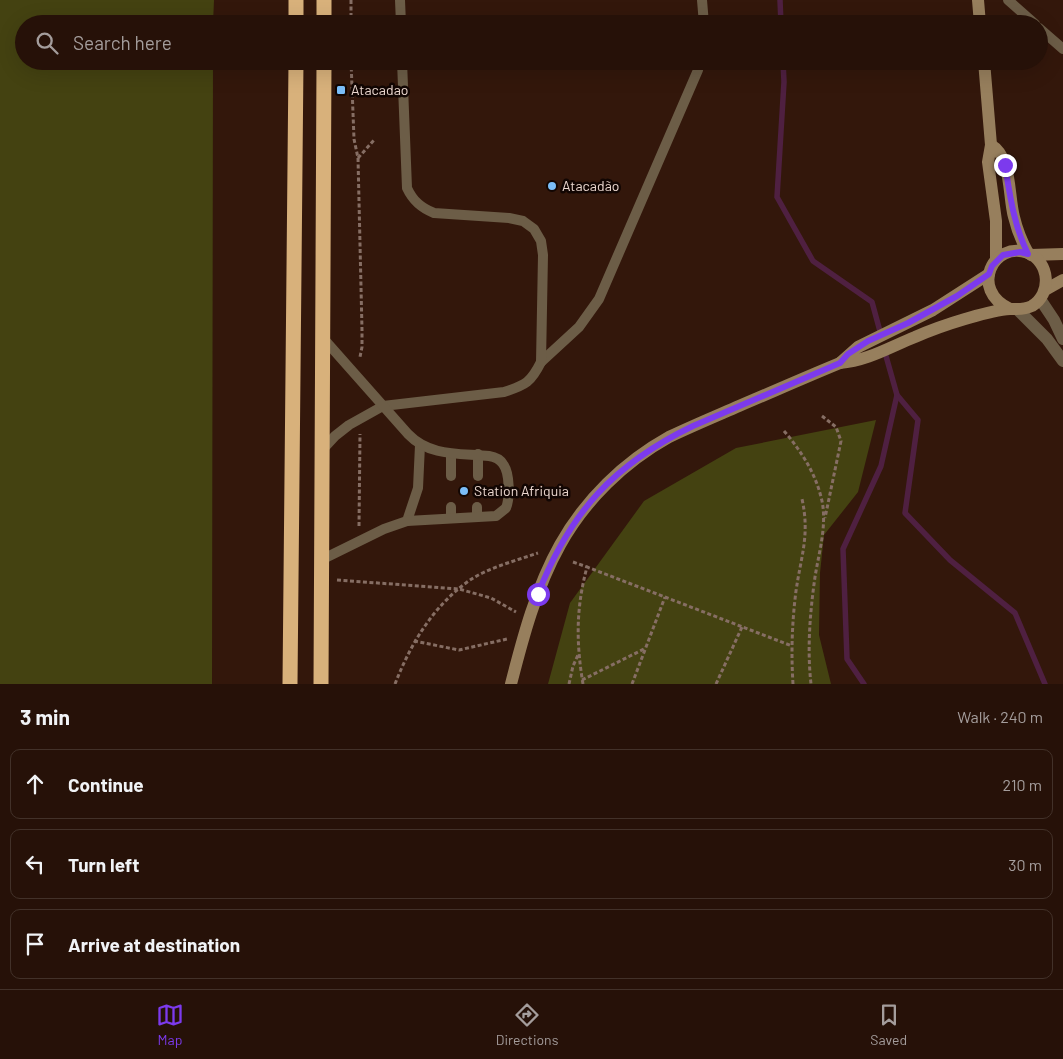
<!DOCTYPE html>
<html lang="en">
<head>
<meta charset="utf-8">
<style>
	body { margin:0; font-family:Barlow,sans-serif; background:#321f16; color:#f1f3f6 }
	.stop { position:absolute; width:15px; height:15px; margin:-11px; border:4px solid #7c3aed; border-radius:50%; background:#fff }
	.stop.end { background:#7c3aed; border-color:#fff; box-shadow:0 1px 5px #0008 }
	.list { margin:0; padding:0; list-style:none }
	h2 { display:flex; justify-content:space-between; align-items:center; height:65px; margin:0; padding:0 20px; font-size:21px }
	h2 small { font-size:16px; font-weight:400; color:#a49d9c }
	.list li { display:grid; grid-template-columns:32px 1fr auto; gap:15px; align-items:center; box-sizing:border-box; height:70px; margin:0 10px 10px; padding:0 10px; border:1px solid #423129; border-radius:10px }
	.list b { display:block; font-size:19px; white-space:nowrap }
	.list em { font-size:16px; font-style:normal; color:#a49d9c }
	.icon { flex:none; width:28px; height:28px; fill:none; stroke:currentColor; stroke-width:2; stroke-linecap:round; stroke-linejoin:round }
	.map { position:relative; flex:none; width:1063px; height:684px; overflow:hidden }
	.search { position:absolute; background:#261108; box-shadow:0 5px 20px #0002; left:15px; right:15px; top:15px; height:55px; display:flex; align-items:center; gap:12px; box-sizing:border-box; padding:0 18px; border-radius:28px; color:#a49d9c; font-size:19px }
	.sheet { height:305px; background:#261108 }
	nav { display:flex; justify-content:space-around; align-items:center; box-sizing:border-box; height:70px; border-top:1px solid #423129; background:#261108; font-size:14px; color:#a49d9c }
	nav a { display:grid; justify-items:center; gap:2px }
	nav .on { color:#7c3aed }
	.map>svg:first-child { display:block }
	.green { fill:#444211 }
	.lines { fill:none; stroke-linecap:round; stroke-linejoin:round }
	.stream { stroke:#4f2041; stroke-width:5.5 }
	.path { stroke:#866e64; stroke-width:3; stroke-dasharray:4 2.5; stroke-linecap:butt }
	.lane { stroke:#6c5d47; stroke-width:10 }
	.street { stroke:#6c5d47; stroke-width:12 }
	.secondary { stroke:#977f5d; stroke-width:12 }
	.highway { stroke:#d8b17b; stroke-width:15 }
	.route { stroke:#7c3aed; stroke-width:6 }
	.poi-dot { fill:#7bbef9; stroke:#120603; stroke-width:2 }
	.labels { text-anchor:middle; stroke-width:5; stroke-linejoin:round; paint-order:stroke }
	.poi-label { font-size:14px; fill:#edd9d1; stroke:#120603; text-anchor:start }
</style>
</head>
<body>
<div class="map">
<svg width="1063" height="684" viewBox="0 0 1063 684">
	<rect width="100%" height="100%" fill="#33170b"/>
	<g class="green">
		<path d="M 0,0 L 214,0 L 213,24 L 24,24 L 24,61 L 213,61 L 212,684 L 0,684 Z"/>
		<path d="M 876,420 L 858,492 L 824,535 L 820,573 L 819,635 L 831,684 L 548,684 L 570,603 L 644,501 L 736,448 Z"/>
	</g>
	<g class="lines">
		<g class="stream">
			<path d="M 780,0 L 781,24"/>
			<path d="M 783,61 L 784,82 L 777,197 L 813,261 L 872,302 L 881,335"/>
			<path d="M 897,395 L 918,420 L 905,513 L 950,560 L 1015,613 L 1045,684"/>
			<path d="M 864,684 L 847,659 L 843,549 L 881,466 L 897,395 L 884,349"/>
		</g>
		<g class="path">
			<path d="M 351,0 L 351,24"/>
			<path d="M 351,61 L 354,139 L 358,158 L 362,330 L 362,347 L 360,357"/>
			<path d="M 358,158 L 374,140"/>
			<path d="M 822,416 L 836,427 L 841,441 L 825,518"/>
			<path d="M 784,431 C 802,452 816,474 822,501 C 827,526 819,552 815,577 C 810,612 807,649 811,684"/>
			<path d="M 359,526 L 360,434"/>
			<path d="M 573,562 L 587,567"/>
			<path d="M 337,580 L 459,589 L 491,598 L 516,612"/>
			<path d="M 414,641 L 459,650 L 507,639"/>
			<path d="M 582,680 L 644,649"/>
			<path d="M 395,684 C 411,643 433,606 470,580 C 490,567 515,561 538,553"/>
			<path d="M 569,684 L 573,666 L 578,655"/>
			<path d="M 583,684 C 576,642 576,608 587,567 L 792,646"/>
			<path d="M 632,684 L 665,597"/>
			<path d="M 716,684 L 742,627"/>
			<path d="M 793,684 C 791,653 792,622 796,591 C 801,556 810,535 802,499"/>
		</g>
		<g class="lane">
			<path d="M 400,0 L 401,24"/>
			<path d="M 702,0 L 704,24"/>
			<path d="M 1008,0 L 1035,24"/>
			<path d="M 1039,28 L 1063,49"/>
			<path d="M 541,362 L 579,327 L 599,299 L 698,70 L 700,61"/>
			<path d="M 322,450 L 335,436 L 349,425 L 383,406 L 504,392 C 526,385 531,382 541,362 L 543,255 L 541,241 L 534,229 L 523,221 L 509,218 L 434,213 C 421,208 413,201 407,188 L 402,61"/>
			<path d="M 451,476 L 451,454"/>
			<path d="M 478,476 L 478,454"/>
			<path d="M 477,507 L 477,517"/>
			<path d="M 451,518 L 451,507"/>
			<path d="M 407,521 L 418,488 L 420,445"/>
			<path d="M 321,560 L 384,529 L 407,521 L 496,516 L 506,508 C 510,498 510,473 503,464 C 500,459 495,457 489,456 C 460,453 430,457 408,434 L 323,338"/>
		</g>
		<g class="street">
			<path d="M 1040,299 L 1054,320 L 1063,339"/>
			<path d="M 1018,310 L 1047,339 L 1063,361"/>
		</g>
		<g class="secondary">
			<path d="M 978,0 L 980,24"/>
			<path d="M 984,61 L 991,145 L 988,162 L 996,221 L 996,260"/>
			<path d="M 991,145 C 1012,157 1008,195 1014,217 C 1017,230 1022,242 1028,253"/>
			<path d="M 1031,255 L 1063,254"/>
			<path d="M 1045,290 L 1063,280"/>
			<path d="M 840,363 C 867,361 890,347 915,337 C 931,330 948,324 965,319 C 979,315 995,310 1010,309 C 1018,309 1024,310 1032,306 C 1052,294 1050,262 1028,253 C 993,240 969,290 1010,309"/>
			<path d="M 511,684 C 523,637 536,588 560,545 C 585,500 624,462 669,437 C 692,426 716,416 739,406 C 772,392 806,377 840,363 L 858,347 L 933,310 L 989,274"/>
		</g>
		<g class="highway">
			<path d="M 296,24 L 296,0"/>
			<path d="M 324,24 L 324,0"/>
			<path d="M 290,684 L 296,61"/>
			<path d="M 321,684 L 324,61"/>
		</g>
	</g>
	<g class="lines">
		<path class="route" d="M 538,594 C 570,512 614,464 693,426 L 840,363 L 848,354 L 868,341 L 908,323 L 957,296 L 989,274 L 992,266 L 1003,255 L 1020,252 L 1028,254 C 1014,226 1010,196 1005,165"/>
	</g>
	<g class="poi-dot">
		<rect x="336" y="85" width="10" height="10" rx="2.5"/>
		<circle cx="552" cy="186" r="5"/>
		<circle cx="464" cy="491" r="5"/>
	</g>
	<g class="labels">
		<g class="poi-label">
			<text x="351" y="95">Atacadao</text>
			<text x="562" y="191">Atacadão</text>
			<text x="474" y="496">Station Afriquia</text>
		</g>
	</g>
</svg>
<div class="stop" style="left:538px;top:594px"></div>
<div class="stop end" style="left:1005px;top:165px"></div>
<div class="search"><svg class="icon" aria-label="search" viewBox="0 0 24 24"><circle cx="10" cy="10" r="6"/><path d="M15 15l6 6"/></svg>Search here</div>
</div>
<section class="sheet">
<h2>3 min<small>Walk · 240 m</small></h2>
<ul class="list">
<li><svg class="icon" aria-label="ahead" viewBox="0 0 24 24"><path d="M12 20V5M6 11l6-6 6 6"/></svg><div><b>Continue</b></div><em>210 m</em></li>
<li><svg class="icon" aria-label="left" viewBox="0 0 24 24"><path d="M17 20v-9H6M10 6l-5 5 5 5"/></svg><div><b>Turn left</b></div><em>30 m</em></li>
<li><svg class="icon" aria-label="arrive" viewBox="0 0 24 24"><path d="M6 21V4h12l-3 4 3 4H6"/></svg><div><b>Arrive at destination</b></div></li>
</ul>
</section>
<nav>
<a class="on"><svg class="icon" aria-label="map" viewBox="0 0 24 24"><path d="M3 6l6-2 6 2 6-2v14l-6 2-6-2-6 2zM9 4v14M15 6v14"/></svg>Map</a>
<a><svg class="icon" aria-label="directions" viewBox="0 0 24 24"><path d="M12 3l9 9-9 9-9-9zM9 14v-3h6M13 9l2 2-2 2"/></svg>Directions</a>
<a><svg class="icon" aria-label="saved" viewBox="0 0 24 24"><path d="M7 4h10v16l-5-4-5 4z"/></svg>Saved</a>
</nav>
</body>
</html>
